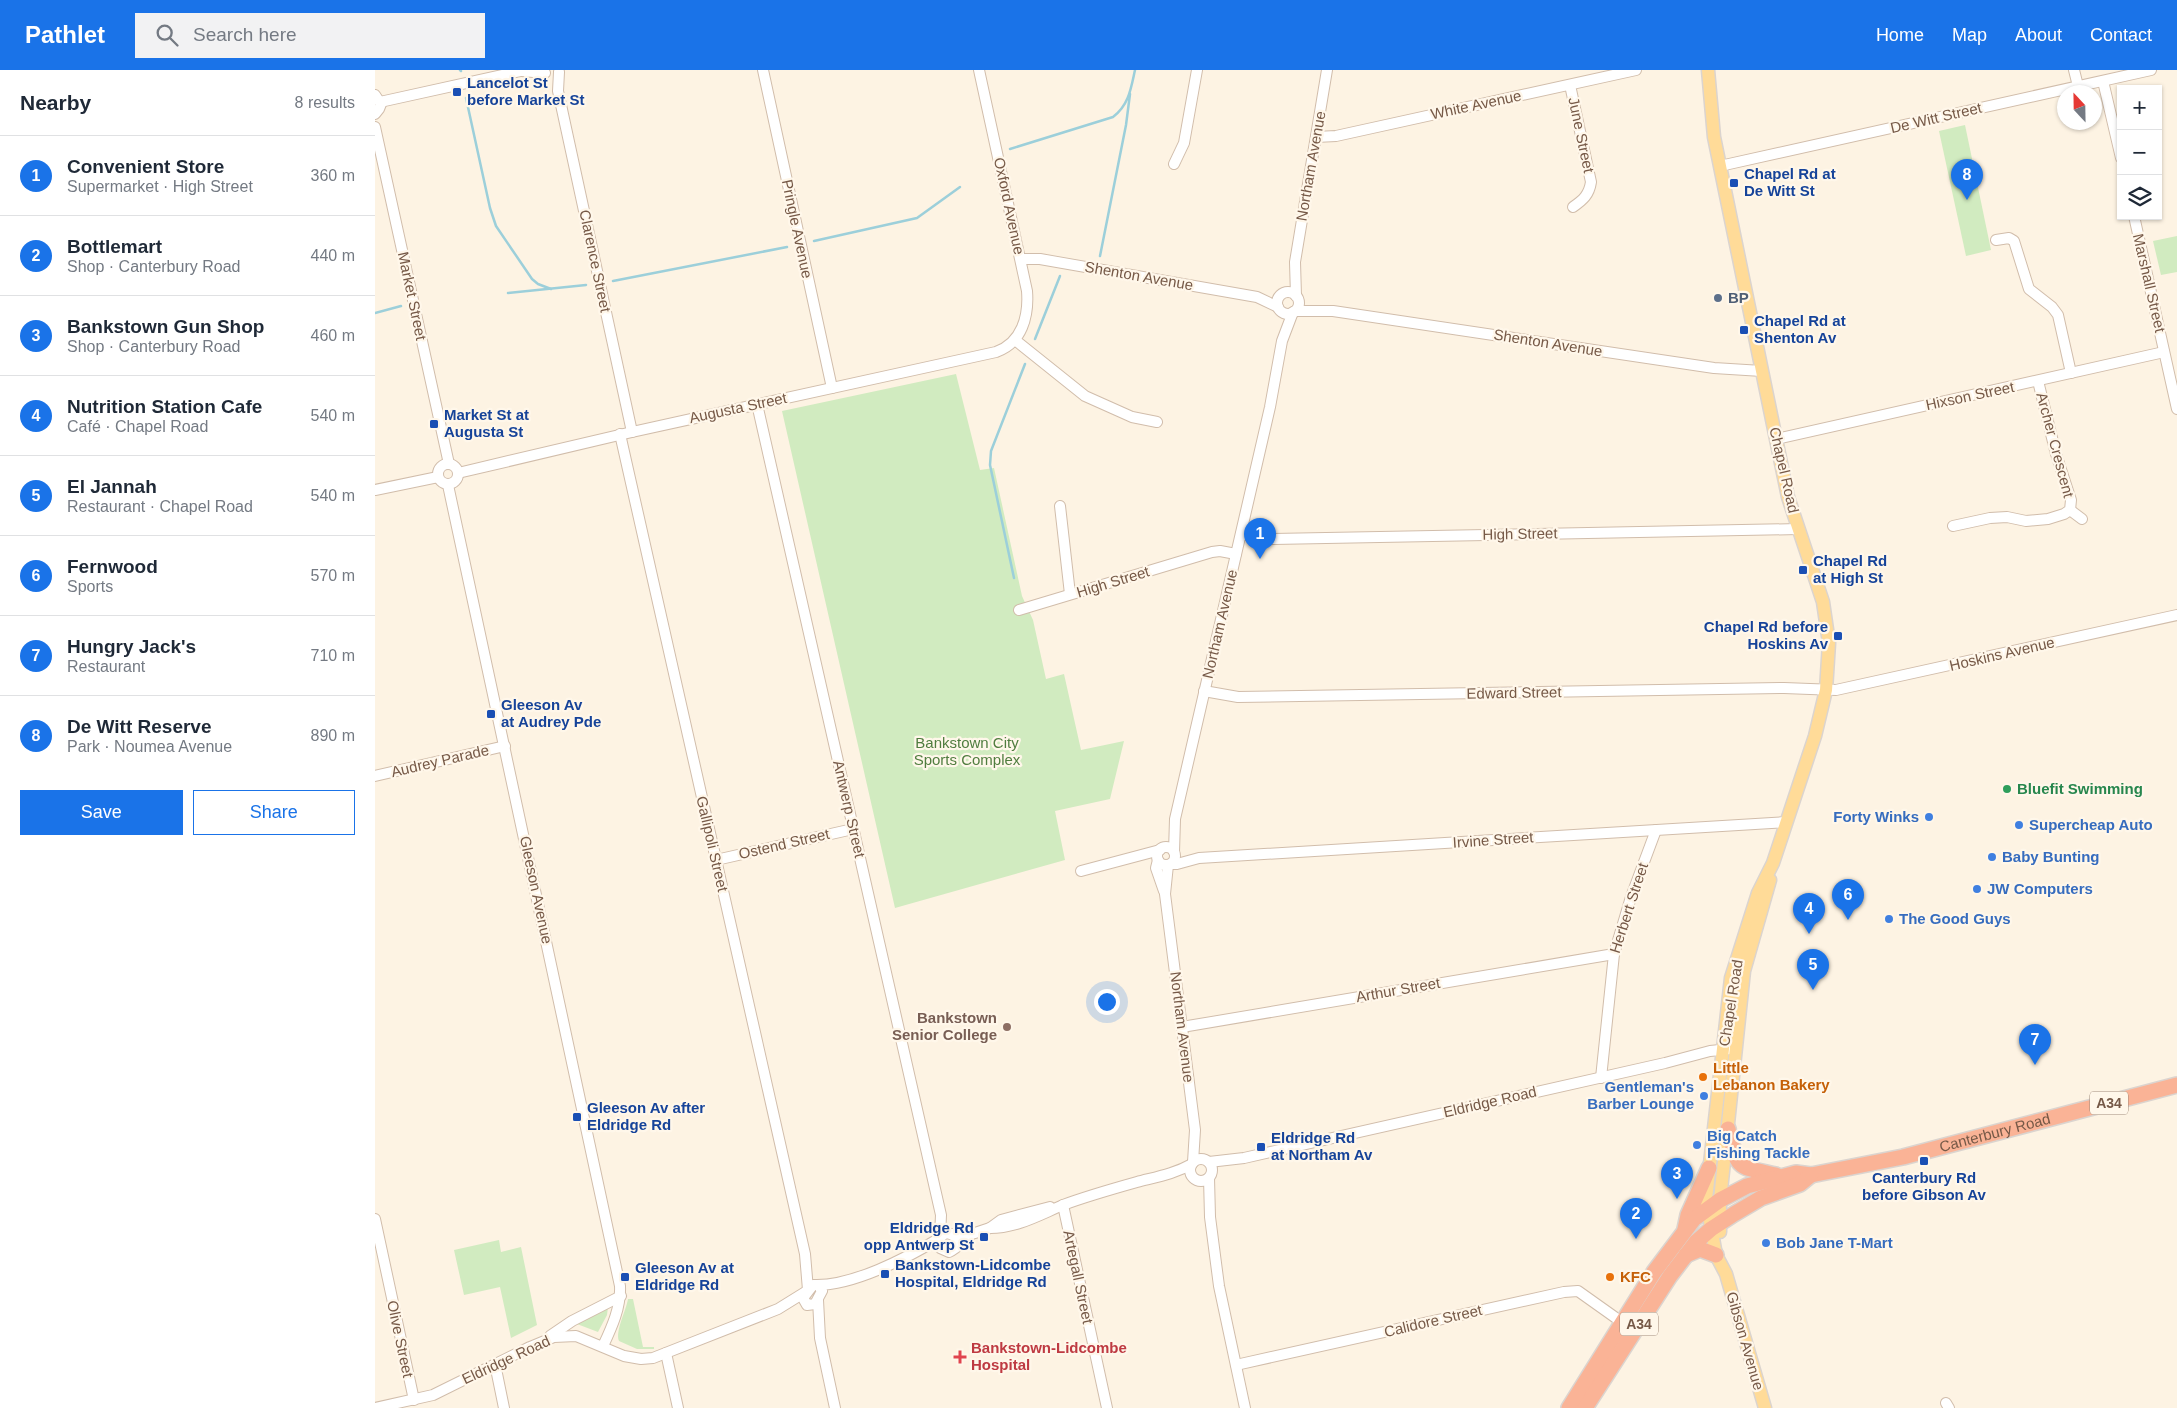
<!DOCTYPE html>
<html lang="en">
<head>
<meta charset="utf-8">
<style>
	body { margin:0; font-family:Arial,sans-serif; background:#f2f2f3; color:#1f2937 }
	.controls { position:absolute; right:15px; top:15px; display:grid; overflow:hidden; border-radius:0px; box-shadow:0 1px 4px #0004 }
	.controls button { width:45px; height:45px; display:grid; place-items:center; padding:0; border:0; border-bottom:1px solid #e0e1e3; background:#fff; color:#1f2937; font:25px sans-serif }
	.compass { position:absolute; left:1682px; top:15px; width:45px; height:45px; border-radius:50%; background:#fff; box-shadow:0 1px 4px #0004; rotate:338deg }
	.you { position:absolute; left:731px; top:931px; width:18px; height:18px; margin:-12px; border:4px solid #fff; border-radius:50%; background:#1a73e8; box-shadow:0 0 0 8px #1a73e833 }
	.badge { display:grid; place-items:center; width:32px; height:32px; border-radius:50%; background:#1a73e8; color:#fff; font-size:16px; font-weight:700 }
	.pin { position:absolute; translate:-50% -41px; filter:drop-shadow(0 1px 2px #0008) }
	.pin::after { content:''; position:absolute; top:26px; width:18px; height:15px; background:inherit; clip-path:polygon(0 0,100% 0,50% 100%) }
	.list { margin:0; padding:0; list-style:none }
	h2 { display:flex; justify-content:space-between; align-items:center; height:65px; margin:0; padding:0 20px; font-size:21px }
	h2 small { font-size:16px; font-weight:400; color:#747a83 }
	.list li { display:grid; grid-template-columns:32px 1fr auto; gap:15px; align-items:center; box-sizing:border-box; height:80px; padding:0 20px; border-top:1px solid #e0e1e3 }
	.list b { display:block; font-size:19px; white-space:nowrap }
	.list p { margin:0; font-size:16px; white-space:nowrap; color:#747a83 }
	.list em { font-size:16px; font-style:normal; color:#747a83 }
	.actions { display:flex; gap:10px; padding:15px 20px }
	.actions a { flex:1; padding:11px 0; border:1px solid #1a73e8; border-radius:0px; text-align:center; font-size:18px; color:#1a73e8 }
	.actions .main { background:#1a73e8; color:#fff }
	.icon { flex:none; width:28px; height:28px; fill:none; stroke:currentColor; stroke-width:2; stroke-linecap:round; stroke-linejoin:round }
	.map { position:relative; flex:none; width:1802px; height:1338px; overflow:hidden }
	header { display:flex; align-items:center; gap:30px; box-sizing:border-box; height:70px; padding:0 25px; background:#1a73e8; color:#fff }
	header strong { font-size:24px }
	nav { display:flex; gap:28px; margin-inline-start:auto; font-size:18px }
	.search { width:350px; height:45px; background:#f2f2f3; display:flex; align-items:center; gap:12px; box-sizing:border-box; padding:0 18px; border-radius:0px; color:#747a83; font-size:19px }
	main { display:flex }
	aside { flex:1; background:#fff }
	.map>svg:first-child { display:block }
	.green { fill:#d1ebc0 }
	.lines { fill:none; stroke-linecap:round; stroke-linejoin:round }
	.stream { stroke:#9ccfda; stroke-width:2.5 }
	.minor-casing { stroke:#d1bdab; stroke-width:12 }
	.major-casing { stroke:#dbd4cf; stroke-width:15 }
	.highway-casing { stroke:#dbd4cf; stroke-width:18 }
	.minor { stroke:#fff; stroke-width:10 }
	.major { stroke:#ffdb98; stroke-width:12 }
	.highway { stroke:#fab396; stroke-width:15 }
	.transit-dot { fill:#1a4fb4; stroke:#fff7ea; stroke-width:2 }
	.service-dot { fill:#5c6f8a; stroke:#fff7ea; stroke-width:2 }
	.leisure-dot { fill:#2e9e5b; stroke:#fff7ea; stroke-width:2 }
	.shop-dot { fill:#3f7fe0; stroke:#fff7ea; stroke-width:2 }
	.education-dot { fill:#8d6e63; stroke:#fff7ea; stroke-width:2 }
	.food-dot { fill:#e8710a; stroke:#fff7ea; stroke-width:2 }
	.health-dot { fill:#e0444e; stroke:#fff7ea; stroke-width:2 }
	.labels { text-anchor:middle; stroke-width:4.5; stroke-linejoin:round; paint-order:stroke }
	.shield { fill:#fff7ea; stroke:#9f8878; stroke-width:1 }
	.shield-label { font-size:14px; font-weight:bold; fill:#765947 }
	.transit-label { font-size:15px; font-weight:bold; fill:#164399; stroke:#fff7ea; text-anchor:start }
	.street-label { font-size:15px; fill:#765947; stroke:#fff7ea }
	.service-label { font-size:15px; font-weight:bold; fill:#4e5e75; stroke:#fff7ea; text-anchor:start }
	.park-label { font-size:15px; fill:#507d3f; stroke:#fff7ea }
	.leisure-label { font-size:15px; font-weight:bold; fill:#27864d; stroke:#fff7ea; text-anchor:start }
	.shop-label { font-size:15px; font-weight:bold; fill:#366cbe; stroke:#fff7ea; text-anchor:start }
	.education-label { font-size:15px; font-weight:bold; fill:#785e54; stroke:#fff7ea; text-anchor:end }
	.food-label { font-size:15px; font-weight:bold; fill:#c56008; stroke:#fff7ea; text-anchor:start }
	.health-label { font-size:15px; font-weight:bold; fill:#be3a42; stroke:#fff7ea; text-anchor:start }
</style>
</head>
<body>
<header>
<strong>Pathlet</strong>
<div class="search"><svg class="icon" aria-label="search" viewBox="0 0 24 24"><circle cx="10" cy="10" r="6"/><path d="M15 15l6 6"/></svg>Search here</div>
<nav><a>Home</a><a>Map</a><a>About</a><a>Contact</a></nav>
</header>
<main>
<aside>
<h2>Nearby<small>8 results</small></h2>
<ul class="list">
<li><span class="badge">1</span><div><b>Convenient Store</b><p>Supermarket · High Street</p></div><em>360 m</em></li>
<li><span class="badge">2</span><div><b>Bottlemart</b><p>Shop · Canterbury Road</p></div><em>440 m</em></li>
<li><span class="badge">3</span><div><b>Bankstown Gun Shop</b><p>Shop · Canterbury Road</p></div><em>460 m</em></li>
<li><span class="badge">4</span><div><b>Nutrition Station Cafe</b><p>Café · Chapel Road</p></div><em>540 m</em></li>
<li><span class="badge">5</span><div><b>El Jannah</b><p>Restaurant · Chapel Road</p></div><em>540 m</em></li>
<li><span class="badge">6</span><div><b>Fernwood</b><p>Sports</p></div><em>570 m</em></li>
<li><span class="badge">7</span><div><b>Hungry Jack's</b><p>Restaurant</p></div><em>710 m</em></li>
<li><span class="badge">8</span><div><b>De Witt Reserve</b><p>Park · Noumea Avenue</p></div><em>890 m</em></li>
</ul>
<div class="actions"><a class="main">Save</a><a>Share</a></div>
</aside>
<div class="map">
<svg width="1802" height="1338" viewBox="0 0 1802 1338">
	<rect width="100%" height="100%" fill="#fdf3e3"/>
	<g class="green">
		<path d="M 1590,55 L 1616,180 L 1591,186 L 1564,61 Z"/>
		<path d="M 1802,166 L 1802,202 L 1786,205 L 1778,171 Z"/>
		<path d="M 581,304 L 605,400 L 619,398 L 647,526 L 658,550 L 671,609 L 689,604 L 706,680 L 749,671 L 735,729 L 680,741 L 690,790 L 520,838 L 407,341 Z"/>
		<path d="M 124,1170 L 126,1182 L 146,1177 L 162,1255 L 136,1268 L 125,1217 L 89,1225 L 79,1180 Z"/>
		<path d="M 253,1229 L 258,1229 L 268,1277 L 279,1277 L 279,1279 L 262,1279 L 244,1271 C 240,1261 251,1241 253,1229 Z"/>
		<path d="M 233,1237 L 232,1245 L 223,1262 L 202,1254 Z"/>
	</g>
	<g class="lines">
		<g class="stream">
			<path d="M 85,0 L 86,1"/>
			<path d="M 91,28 L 115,138 L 121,156 L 157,209 L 163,214 L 176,219"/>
			<path d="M 635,79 L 738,47 C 754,35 756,18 760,0"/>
			<path d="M 439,171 L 542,148 L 585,117"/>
			<path d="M 725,186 L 751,55 L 755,24"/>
			<path d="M 238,211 L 412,177"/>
			<path d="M 133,223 L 211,215"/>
			<path d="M 0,243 L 26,236"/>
			<path d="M 660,269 L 685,206"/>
			<path d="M 639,508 L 615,395 L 616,381 L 650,294"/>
		</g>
		<g class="minor-casing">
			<g id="minor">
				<path d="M 388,0 L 457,318"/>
				<path d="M 1699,0 L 1703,16"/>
				<path d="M 147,1 L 170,3"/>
				<path d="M 184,2 L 183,21 L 257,362"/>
				<path d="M 1728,11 L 1746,88"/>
				<path d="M 1195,15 L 1216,112 C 1214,125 1208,130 1198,137"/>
				<path d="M 0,25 L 6,34 L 4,39 L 0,44"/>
				<path d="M 5,32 L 150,0"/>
				<path d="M 0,57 L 74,394"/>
				<path d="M 941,67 L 961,66 L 1261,0"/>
				<path d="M 799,94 L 809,73 L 822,0"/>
				<path d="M 1345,96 L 1776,0"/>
				<path d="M 1759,146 L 1802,339"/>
				<path d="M 1621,170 L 1634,168 L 1639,171 L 1654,219 L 1677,237 L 1683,245 L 1696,303"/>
				<path d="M 646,189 L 665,189 L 882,227 L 903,237"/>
				<circle cx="913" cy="233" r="11"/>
				<path d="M 921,226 L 920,192 L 952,0"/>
				<path d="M 920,241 L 958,241 L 1339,298 L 1387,301"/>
				<path d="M 640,270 L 710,326 L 757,347 L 782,352"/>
				<path d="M 382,334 L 566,1145 L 565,1167"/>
				<path d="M 245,364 L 430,1184 L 433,1220"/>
				<path d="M 1401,369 L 1789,282"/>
				<circle cx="73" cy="404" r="10"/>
				<path d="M 83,403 L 257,362 L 621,282 C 647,273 654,246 652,221 L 604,0"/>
				<path d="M 73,415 L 245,1216 C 246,1237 237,1257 228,1276"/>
				<path d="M 0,420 L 63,407"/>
				<path d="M 685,436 L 695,524"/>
				<path d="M 1695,440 L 1707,449"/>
				<path d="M 1578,456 L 1615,448 L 1632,447 L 1651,451 L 1673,449 L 1689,444 L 1695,440 L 1696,430 L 1681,384 L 1663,311"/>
				<path d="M 866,464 L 898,469 L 1423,459"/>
				<path d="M 644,540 L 837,482 L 845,481 L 861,484"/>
				<path d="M 829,621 L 863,627 L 1409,618 L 1461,620 L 1802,545"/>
				<path d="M 0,706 L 130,676"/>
				<circle cx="791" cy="786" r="9"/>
				<path d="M 799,782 L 800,749 L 895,337 L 907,271 L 918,242"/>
				<path d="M 341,790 L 478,759"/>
				<path d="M 783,790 L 781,798 L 789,821"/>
				<path d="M 796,794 L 802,794 L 824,788 L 1412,752"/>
				<path d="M 793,795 L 790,824 L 820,1060 L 818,1092"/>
				<path d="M 706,801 L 785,780"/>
				<path d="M 807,957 L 1239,884"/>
				<path d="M 1226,1008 L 1239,884 L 1256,827 L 1281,760"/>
				<circle cx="826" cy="1100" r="11"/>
				<path d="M 834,1092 L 869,1088 L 1290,993 L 1335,981 L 1355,979"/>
				<path d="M 834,1108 L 835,1147 L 844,1216 L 870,1338"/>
				<path d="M 688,1135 L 732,1338"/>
				<path d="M 0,1149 L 39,1330"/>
				<path d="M 615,1158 C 642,1158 664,1145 688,1135 C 712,1126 737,1119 762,1112 C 781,1107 799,1104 817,1094"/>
				<path d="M 577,1164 L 600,1163 L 615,1158 L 626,1150 L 675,1137"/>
				<path d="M 582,1176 L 582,1170 L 578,1165 L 572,1163 C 565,1165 562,1171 565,1178 L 574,1182 C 582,1179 590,1169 597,1164"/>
				<path d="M 444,1216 L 447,1221 L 440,1234 L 432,1235 L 428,1228 L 438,1215 C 476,1217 532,1188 565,1168"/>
				<path d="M 443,1230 L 445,1268 L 460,1338"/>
				<path d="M 175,1266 L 197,1251 L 246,1226"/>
				<path d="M 291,1283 L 303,1338"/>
				<path d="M 120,1294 L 129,1338"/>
				<path d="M 861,1295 L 1189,1222 L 1203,1221 L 1248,1253"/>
				<path d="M 1571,1333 L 1574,1338"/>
				<path d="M 0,1338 L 58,1325 L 155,1277 L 179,1267 L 201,1266 L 249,1286 L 266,1289 L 278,1288 L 403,1239 L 432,1221"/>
			</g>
		</g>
		<g class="major-casing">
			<g id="major">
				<path d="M 1333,0 L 1339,67 L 1401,369 L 1413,427 L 1448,532 L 1454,573 L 1451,620 L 1440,666 L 1398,793 L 1383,823 L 1356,908 L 1331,1129 L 1341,1185 L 1351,1204 L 1390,1338"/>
				<path d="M 1345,1162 L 1345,1130 L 1369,901 L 1395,810"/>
			</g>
		</g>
		<g class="highway-casing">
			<g id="highway">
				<path d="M 1353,1059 C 1363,1100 1361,1096 1401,1105"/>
				<path d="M 1310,1159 L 1313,1145 L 1334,1098"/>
				<path d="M 1311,1185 L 1325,1179 L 1341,1185"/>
				<path id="s1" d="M 1194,1338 L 1279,1202 L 1319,1149 L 1345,1130 L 1372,1116 L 1421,1103 L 1436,1105 L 1528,1087 L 1802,1015"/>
				<path d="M 1210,1338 L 1295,1206 L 1321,1172 L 1336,1159 L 1359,1144 L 1386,1128 L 1425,1114 L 1436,1105"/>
			</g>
		</g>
		<use href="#minor" class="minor"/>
		<use href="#major" class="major"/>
		<use href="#highway" class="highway"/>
	</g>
	<g class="transit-dot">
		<rect x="77" y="17" width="10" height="10" rx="2.5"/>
		<rect x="1354" y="108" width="10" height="10" rx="2.5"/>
		<rect x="1364" y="255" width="10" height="10" rx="2.5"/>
		<rect x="54" y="349" width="10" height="10" rx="2.5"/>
		<rect x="1423" y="495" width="10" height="10" rx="2.5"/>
		<rect x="1458" y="561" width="10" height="10" rx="2.5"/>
		<rect x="111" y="639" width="10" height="10" rx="2.5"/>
		<rect x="197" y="1042" width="10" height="10" rx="2.5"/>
		<rect x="881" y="1072" width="10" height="10" rx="2.5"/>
		<rect x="1544" y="1086" width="10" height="10" rx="2.5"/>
		<rect x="604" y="1162" width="10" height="10" rx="2.5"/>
		<rect x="505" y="1199" width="10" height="10" rx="2.5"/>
		<rect x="245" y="1202" width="10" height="10" rx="2.5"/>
	</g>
	<circle class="service-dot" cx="1343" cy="228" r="5"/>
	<circle class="leisure-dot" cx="1632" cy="719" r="5"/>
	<g class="shop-dot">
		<circle cx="1554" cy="747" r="5"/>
		<circle cx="1644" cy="755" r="5"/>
		<circle cx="1617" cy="787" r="5"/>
		<circle cx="1602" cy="819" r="5"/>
		<circle cx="1514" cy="849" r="5"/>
		<circle cx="1329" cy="1026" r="5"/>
		<circle cx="1322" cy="1075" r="5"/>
		<circle cx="1391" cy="1173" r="5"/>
	</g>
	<circle class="education-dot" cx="632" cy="957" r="5"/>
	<g class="food-dot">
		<circle cx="1328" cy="1007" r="5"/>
		<circle cx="1235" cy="1207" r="5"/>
	</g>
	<path class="health-dot" d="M582.5 1279.5h5v5h5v5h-5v5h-5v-5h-5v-5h5z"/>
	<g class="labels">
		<g class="shield">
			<rect x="1715" y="1021.5" width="38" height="23" rx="4"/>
			<rect x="1245" y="1242.5" width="38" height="23" rx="4"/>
		</g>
		<g class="shield-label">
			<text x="1734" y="1038">A34</text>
			<text x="1264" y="1259">A34</text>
		</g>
		<g class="transit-label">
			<text x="92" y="18">Lancelot St<tspan x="92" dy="17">before Market St</tspan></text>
			<text x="1369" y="109">Chapel Rd at<tspan x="1369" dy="17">De Witt St</tspan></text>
			<text x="1379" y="256">Chapel Rd at<tspan x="1379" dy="17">Shenton Av</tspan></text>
			<text x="69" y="350">Market St at<tspan x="69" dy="17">Augusta St</tspan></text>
			<text x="1438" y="496">Chapel Rd<tspan x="1438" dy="17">at High St</tspan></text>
			<text x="1453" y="562" text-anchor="end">Chapel Rd before<tspan x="1453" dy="17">Hoskins Av</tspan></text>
			<text x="126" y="640">Gleeson Av<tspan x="126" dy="17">at Audrey Pde</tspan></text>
			<text x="212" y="1043">Gleeson Av after<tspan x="212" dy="17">Eldridge Rd</tspan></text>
			<text x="896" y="1073">Eldridge Rd<tspan x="896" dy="17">at Northam Av</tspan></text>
			<text x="1549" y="1113" text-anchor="middle">Canterbury Rd<tspan x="1549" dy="17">before Gibson Av</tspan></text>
			<text x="599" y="1163" text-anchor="end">Eldridge Rd<tspan x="599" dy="17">opp Antwerp St</tspan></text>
			<text x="520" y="1200">Bankstown-Lidcombe<tspan x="520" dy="17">Hospital, Eldridge Rd</tspan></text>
			<text x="260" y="1203">Gleeson Av at<tspan x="260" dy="17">Eldridge Rd</tspan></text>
		</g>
		<g class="street-label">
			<text transform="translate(1101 35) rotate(-12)" y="5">White Avenue</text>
			<text transform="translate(1561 48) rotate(-13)" y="5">De Witt Street</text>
			<text transform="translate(1206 65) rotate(78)" y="5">June Street</text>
			<text transform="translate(936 96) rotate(-80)" y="5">Northam Avenue</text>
			<text transform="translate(634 136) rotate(78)" y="5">Oxford Avenue</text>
			<text transform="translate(422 159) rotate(78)" y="5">Pringle Avenue</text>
			<text transform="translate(220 191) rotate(78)" y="5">Clarence Street</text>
			<text transform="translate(764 206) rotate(10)" y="5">Shenton Avenue</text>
			<text transform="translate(1774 213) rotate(77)" y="5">Marshall Street</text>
			<text transform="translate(37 226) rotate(78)" y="5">Market Street</text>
			<text transform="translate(1173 273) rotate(9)" y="5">Shenton Avenue</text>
			<text transform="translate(1595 326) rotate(-12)" y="5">Hixson Street</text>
			<text transform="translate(363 338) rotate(-12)" y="5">Augusta Street</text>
			<text transform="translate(1680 375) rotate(75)" y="5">Archer Crescent</text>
			<text transform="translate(1409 400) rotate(77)" y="5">Chapel Road</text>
			<text transform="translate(1145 464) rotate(-1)" y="5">High Street</text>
			<text transform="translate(738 512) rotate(-17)" y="5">High Street</text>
			<text transform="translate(845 554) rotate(-77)" y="5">Northam Avenue</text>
			<text transform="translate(1627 584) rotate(-13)" y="5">Hoskins Avenue</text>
			<text transform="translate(1139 623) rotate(-1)" y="5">Edward Street</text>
			<text transform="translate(65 691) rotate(-13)" y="5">Audrey Parade</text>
			<text transform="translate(474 739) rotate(77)" y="5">Antwerp Street</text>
			<text transform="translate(1118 770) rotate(-4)" y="5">Irvine Street</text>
			<text transform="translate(337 774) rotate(77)" y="5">Gallipoli Street</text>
			<text transform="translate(409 774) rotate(-13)" y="5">Ostend Street</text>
			<text transform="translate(161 820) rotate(78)" y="5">Gleeson Avenue</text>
			<text transform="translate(1254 838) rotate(-72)" y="5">Herbert Street</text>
			<text transform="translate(1023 920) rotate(-10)" y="5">Arthur Street</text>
			<text transform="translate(1356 933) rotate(-81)" y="5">Chapel Road</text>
			<text transform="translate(807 957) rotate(83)" y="5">Northam Avenue</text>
			<text transform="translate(1115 1032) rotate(-13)" y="5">Eldridge Road</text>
			<text dy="5" stroke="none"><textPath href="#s1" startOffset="544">Canterbury Road</textPath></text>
			<text transform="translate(703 1207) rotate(78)" y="5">Artegall Street</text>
			<text transform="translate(1058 1251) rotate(-13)" y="5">Calidore Street</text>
			<text transform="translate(25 1269) rotate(78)" y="5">Olive Street</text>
			<text transform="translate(1370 1271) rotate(74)" y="5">Gibson Avenue</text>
			<text transform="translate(131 1290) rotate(-25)" y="5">Eldridge Road</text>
		</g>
		<g class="service-label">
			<text x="1353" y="233">BP</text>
		</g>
		<g class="park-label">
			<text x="592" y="678">Bankstown City<tspan x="592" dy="17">Sports Complex</tspan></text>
		</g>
		<g class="leisure-label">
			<text x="1642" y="724">Bluefit Swimming</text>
		</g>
		<g class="shop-label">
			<text x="1544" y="752" text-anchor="end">Forty Winks</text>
			<text x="1654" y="760">Supercheap Auto</text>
			<text x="1627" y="792">Baby Bunting</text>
			<text x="1612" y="824">JW Computers</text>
			<text x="1524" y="854">The Good Guys</text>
			<text x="1319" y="1022" text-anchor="end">Gentleman's<tspan x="1319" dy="17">Barber Lounge</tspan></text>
			<text x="1332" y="1071">Big Catch<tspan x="1332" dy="17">Fishing Tackle</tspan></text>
			<text x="1401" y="1178">Bob Jane T-Mart</text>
		</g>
		<g class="education-label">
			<text x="622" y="953">Bankstown<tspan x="622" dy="17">Senior College</tspan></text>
		</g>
		<g class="food-label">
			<text x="1338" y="1003">Little<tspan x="1338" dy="17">Lebanon Bakery</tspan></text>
			<text x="1245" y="1212">KFC</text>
		</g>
		<g class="health-label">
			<text x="596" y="1283">Bankstown-Lidcombe<tspan x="596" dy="17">Hospital</tspan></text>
		</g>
	</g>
</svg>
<div class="controls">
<button>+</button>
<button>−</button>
<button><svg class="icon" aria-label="layers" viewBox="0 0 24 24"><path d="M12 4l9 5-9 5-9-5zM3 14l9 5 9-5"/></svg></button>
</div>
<svg class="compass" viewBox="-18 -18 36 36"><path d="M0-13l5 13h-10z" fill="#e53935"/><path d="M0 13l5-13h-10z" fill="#747a83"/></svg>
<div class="you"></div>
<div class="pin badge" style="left:885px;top:489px">1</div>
<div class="pin badge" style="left:1261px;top:1169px">2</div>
<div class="pin badge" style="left:1302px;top:1129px">3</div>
<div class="pin badge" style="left:1434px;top:864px">4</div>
<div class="pin badge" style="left:1438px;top:920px">5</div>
<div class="pin badge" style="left:1473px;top:850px">6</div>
<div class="pin badge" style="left:1660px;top:995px">7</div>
<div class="pin badge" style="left:1592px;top:130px">8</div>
</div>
</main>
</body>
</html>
